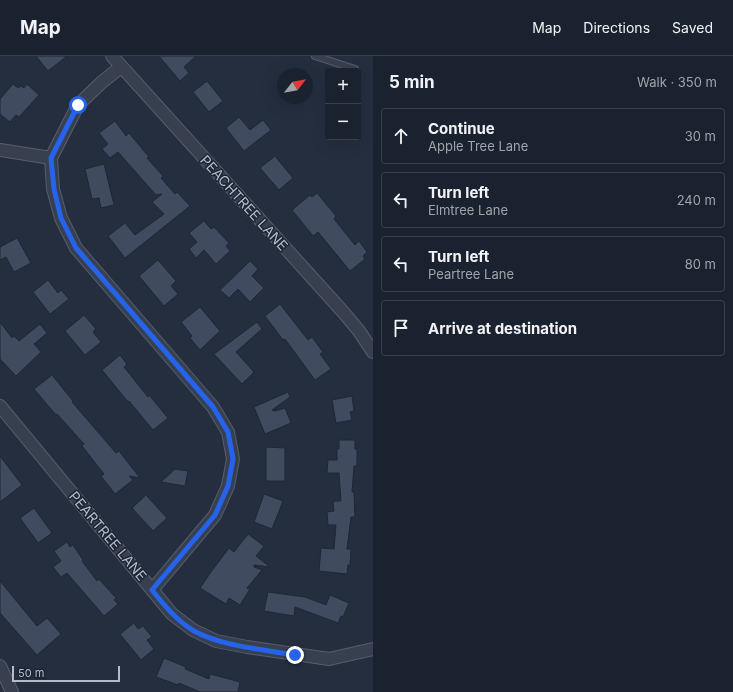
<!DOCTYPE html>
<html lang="en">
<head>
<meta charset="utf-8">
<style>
	body { margin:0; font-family:Inter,sans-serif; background:#282f3b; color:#f1f3f6 }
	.controls { position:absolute; right:12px; top:12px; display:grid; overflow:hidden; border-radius:4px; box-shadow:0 4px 16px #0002 }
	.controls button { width:36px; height:36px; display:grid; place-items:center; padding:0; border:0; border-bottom:1px solid #393f4b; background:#1b222f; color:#f1f3f6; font:20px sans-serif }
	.compass { position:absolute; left:277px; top:12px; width:36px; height:36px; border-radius:50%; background:#1b222f; box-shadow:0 4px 16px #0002; rotate:59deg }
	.scale { position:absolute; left:12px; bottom:10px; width:108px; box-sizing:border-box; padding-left:4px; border:2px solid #b4bcca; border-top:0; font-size:11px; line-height:14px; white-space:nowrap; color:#b4bcca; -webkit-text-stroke:3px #1d2534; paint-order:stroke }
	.stop { position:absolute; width:12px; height:12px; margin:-9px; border:3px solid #2563eb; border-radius:50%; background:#fff }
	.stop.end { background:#2563eb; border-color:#fff; box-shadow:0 1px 4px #0008 }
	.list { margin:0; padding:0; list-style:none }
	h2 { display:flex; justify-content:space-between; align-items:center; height:52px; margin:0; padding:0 16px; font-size:17px }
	h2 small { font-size:13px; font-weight:400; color:#a0a4aa }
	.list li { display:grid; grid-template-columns:26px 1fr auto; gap:12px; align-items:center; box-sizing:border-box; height:56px; margin:0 8px 8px; padding:0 8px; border:1px solid #393f4b; border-radius:4px }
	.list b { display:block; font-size:15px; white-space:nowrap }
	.list p { margin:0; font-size:13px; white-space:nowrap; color:#a0a4aa }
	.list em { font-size:13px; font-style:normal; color:#a0a4aa }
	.icon { flex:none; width:22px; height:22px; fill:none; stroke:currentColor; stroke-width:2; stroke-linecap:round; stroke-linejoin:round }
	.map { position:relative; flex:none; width:373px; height:636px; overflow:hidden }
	header { display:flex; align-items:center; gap:24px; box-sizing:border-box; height:56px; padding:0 20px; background:#1b222f; border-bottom:1px solid #393f4b }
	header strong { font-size:19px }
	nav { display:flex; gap:22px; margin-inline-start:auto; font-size:14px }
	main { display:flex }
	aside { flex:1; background:#1b222f }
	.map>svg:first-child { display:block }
	.building { fill:#404b5f; stroke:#1f2736 }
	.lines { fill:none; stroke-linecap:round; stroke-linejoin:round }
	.lane-casing { stroke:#565e6d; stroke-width:8 }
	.street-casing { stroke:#565e6d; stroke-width:14 }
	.lane { stroke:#38404f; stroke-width:6 }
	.street { stroke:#38404f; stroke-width:12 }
	.route { stroke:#2563eb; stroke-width:5 }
	.labels { text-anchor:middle; stroke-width:3; stroke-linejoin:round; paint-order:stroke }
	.street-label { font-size:14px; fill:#b4bcca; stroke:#1d2534 }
</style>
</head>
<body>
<header>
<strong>Map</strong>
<nav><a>Map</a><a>Directions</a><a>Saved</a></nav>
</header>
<main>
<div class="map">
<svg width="373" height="636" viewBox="0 0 373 636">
	<rect width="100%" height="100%" fill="#242e3f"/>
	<g class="building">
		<path d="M 36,0 L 67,0 L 48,15 Z"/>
		<path d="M 159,0 L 196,0 L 184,11 L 189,17 L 180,25 Z"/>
		<path d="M 207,25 L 223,45 L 209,56 L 193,36 Z"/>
		<path d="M 13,28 L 18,32 L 21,30 L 24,32 L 27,28 L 39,39 L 19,61 L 16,59 L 10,66 L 0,58 L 0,43 Z"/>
		<path d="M 239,61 L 250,74 L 263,64 L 271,74 L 244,95 L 226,72 Z"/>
		<path d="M 115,65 L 126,80 L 129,77 L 149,101 L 147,102 L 163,120 L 161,122 L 175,138 L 177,136 L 190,150 L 125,202 L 108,180 L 125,167 L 135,179 L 164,158 L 152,146 L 162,138 L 156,139 L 118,96 L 110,102 L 102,93 L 108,88 L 99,77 Z"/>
		<path d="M 275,100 L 293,122 L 279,134 L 260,112 Z"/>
		<path d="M 104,108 L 114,149 L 101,152 L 99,142 L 92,143 L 85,113 Z"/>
		<path d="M 317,137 L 336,160 L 334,163 L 355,189 L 359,185 L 367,196 L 363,200 L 365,203 L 350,215 L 318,176 L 313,180 L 292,154 L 310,139 L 312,141 Z"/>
		<path d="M 204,165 L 211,173 L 214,171 L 229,187 L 226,190 L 230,195 L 216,208 L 204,194 L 196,202 L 189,193 L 197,186 L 189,177 Z"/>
		<path d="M 17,182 L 31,207 L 14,216 L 6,201 L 0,204 L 0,191 Z"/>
		<path d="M 158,204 L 176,225 L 171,230 L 178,238 L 164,250 L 139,220 Z"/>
		<path d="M 250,205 L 258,213 L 252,220 L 264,232 L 250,246 L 238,233 L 229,242 L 220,234 Z"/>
		<path d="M 48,224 L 58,237 L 61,234 L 69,243 L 50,258 L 33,236 Z"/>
		<path d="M 280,248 L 308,284 L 312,281 L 323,296 L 320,298 L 331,313 L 315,324 L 285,283 L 283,284 L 265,260 Z"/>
		<path d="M 200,251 L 220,275 L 200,294 L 190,282 L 192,280 L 181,266 Z"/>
		<path d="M 84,259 L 96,273 L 93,276 L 101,286 L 85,299 L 65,275 Z"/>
		<path d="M 0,266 L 12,282 L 14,280 L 19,285 L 40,268 L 47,277 L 34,288 L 41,296 L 16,320 L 0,303 Z"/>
		<path d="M 257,266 L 262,273 L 236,296 L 254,316 L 242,328 L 214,298 Z"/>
		<path d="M 120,299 L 127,308 L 124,311 L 148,341 L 149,339 L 168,362 L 153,374 L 129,345 L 128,346 L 102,314 Z"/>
		<path d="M 52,319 L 73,345 L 72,346 L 116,397 L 119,395 L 140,422 L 129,420 L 133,424 L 115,438 L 101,420 L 104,418 L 82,390 L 84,388 L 57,358 L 56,359 L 34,333 Z"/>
		<path d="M 288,336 L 290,341 L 272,354 L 275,355 L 285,352 L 291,367 L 265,378 L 254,351 Z"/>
		<path d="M 352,340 L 354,355 L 350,356 L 352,364 L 336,367 L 332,344 Z"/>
		<path d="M 339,384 L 355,384 L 355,393 L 357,393 L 357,410 L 354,410 L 352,436 L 354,436 L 355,461 L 351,461 L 347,493 L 351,493 L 350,509 L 348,509 L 347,518 L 319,515 L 321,492 L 334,493 L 336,469 L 328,469 L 327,456 L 334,455 L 333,445 L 341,445 L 339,417 L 327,417 L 328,404 L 337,404 L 337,392 L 339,393 Z"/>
		<path d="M 266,391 L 285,392 L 285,425 L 266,425 Z"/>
		<path d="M 0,400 L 22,429 L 0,446 Z"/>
		<path d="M 175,413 L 188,415 L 185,430 L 161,426 Z"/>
		<path d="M 264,438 L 283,445 L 272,473 L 254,466 Z"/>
		<path d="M 146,439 L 167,462 L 153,475 L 132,452 Z"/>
		<path d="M 34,452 L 52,477 L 38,487 L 20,462 Z"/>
		<path d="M 248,478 L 264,490 L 256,500 L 270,511 L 254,509 L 254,511 L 262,514 L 247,532 L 250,533 L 240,549 L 229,542 L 226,548 L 200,532 L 211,516 L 229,492 L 234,496 Z"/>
		<path d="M 67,486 L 70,491 L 73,489 L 83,504 L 82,505 L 97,525 L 99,523 L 116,542 L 114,544 L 118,548 L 104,560 L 67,517 L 61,521 L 53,511 L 61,505 L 54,495 Z"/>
		<path d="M 0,525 L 37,570 L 47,562 L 61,578 L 37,599 L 0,557 Z"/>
		<path d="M 268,536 L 305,541 L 326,549 L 330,539 L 349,547 L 343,561 L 341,560 L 338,567 L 295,551 L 294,560 L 264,555 Z"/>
		<path d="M 134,567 L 138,573 L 143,570 L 152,581 L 147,584 L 154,593 L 141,604 L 120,578 Z"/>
		<path d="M 164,602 L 186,611 L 185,613 L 209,623 L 210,618 L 240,626 L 238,636 L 200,636 L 179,627 L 178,629 L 156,621 Z"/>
	</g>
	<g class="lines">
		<g class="lane-casing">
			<path id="lane" d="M 315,0 L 355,13"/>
		</g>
		<g class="street-casing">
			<g id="street">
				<path d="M 112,0 L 344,257 L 359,275 L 373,296"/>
				<path d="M 0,94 L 51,102"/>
				<path d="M 51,102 L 53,133 L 61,162 L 76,192 L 213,351 L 228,376 L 233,403 L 228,430 L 215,459 L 152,534"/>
				<path d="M 51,102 L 78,49 L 102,26 L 121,11"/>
				<path d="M 0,350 L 172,558 L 193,574 L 216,585 L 247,591 L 329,603 L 373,593"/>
				<path d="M 0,610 L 12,636"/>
			</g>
		</g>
		<use href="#lane" class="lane"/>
		<use href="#street" class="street"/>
	</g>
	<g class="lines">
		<path class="route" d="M 78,49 L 51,102 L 54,133 L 61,162 L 76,192 L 213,351 L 228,376 L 233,403 L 228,430 L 215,459 L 152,534 C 164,549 177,565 194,575 C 224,591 262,593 295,599"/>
	</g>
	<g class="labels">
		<g class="street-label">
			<text transform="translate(244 147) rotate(48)" y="5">PEACHTREE LANE</text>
			<text transform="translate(108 480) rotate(50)" y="5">PEARTREE LANE</text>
		</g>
	</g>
</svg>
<div class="controls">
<button>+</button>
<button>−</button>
</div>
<svg class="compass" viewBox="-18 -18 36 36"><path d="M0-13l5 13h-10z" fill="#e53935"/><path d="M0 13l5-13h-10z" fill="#a0a4aa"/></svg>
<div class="scale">50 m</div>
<div class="stop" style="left:78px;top:49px"></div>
<div class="stop end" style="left:295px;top:599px"></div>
</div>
<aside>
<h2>5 min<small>Walk · 350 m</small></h2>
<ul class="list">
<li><svg class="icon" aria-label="ahead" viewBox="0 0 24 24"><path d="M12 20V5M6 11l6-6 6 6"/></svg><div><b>Continue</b><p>Apple Tree Lane</p></div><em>30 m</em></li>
<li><svg class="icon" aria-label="left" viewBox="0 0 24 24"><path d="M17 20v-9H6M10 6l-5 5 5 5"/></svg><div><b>Turn left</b><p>Elmtree Lane</p></div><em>240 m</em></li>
<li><svg class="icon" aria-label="left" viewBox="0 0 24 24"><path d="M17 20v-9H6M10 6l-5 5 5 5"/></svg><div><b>Turn left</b><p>Peartree Lane</p></div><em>80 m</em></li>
<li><svg class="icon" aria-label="arrive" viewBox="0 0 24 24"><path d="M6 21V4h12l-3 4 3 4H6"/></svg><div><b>Arrive at destination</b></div></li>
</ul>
</aside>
</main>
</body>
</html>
